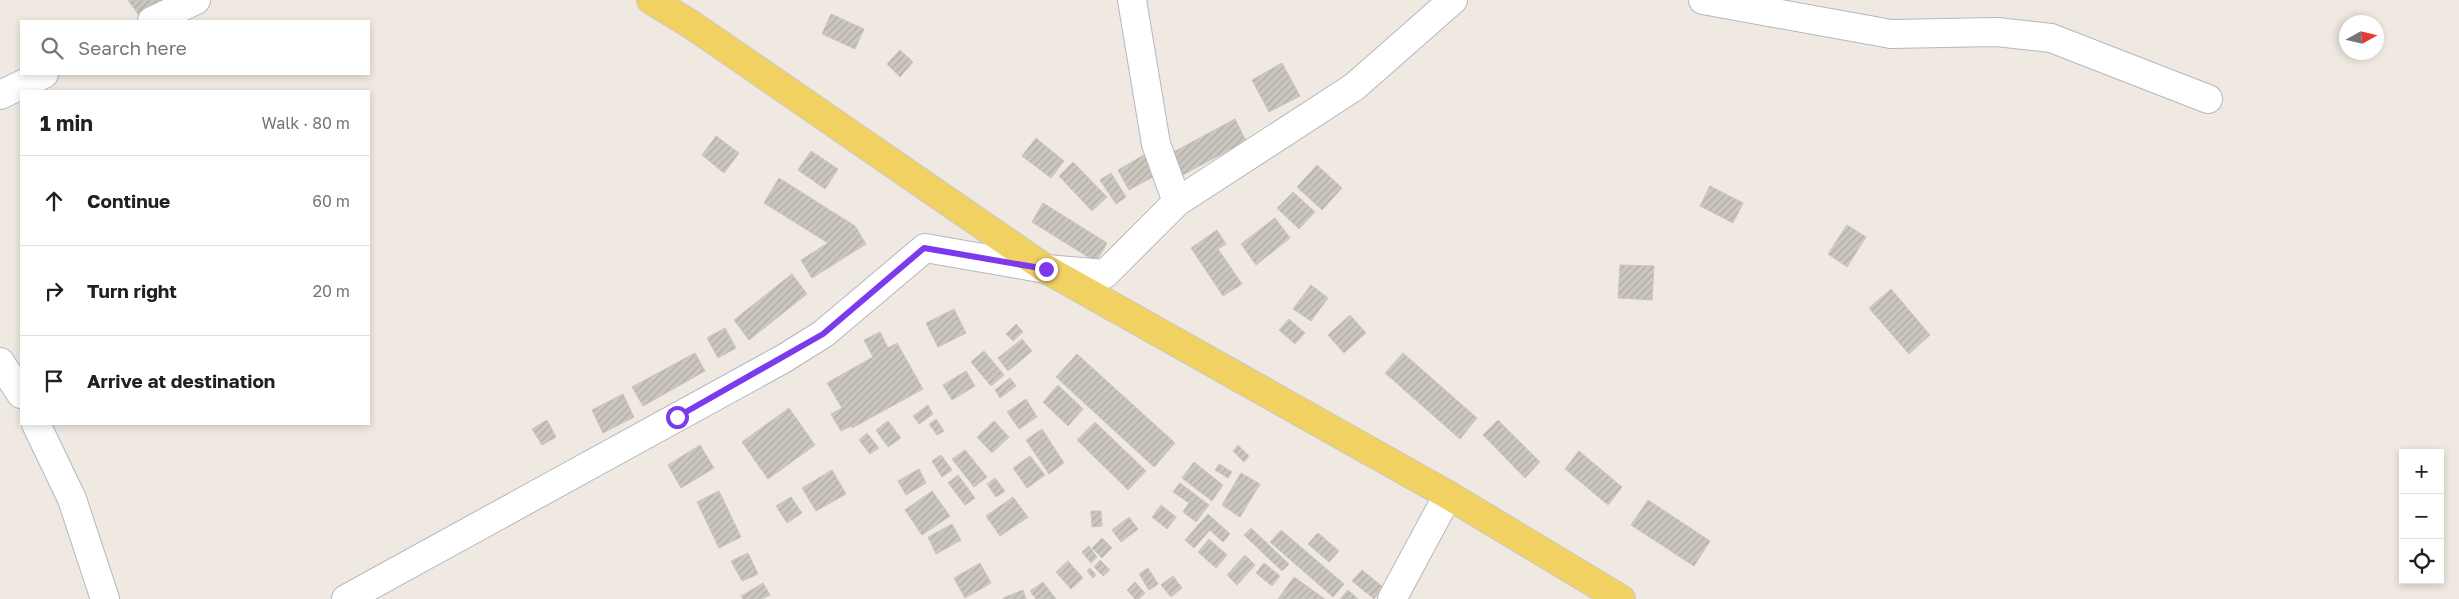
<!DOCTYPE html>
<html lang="en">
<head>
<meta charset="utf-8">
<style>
	body { margin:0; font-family:"Golos Text",sans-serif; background:#f2f2f2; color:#202124 }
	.controls { position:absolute; right:15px; bottom:15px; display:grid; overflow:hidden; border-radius:0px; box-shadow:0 2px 8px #0003 }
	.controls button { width:45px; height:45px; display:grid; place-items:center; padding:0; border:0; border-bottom:1px solid #e0e0e0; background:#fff; color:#202124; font:25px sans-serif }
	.compass { position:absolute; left:2339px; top:15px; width:45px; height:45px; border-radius:50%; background:#fff; box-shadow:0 2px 8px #0003; rotate:82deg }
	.stop { position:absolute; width:15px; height:15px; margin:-11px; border:4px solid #7c3aed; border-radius:50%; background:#fff }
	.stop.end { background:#7c3aed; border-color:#fff; box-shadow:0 1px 5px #0008 }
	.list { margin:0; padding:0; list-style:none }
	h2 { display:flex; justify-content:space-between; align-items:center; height:65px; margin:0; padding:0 20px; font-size:21px }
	h2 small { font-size:16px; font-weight:400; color:#757577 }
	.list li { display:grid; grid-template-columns:32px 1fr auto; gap:15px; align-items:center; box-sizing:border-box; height:90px; padding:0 20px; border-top:1px solid #e0e0e0 }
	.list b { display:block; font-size:19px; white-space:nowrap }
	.list em { font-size:16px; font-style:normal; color:#757577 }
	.icon { flex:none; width:28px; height:28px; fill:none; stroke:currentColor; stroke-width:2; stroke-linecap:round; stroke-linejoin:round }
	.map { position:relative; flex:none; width:2459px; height:599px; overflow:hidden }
	.search { position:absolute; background:#fff; box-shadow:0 2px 8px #0003; left:20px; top:20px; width:350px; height:55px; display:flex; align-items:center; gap:12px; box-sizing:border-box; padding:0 18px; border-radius:0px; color:#757577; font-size:19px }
	.panel { position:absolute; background:#fff; box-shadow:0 2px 8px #0003; left:20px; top:90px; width:350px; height:335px; border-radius:0px }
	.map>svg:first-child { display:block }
	.building { fill:url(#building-hatch); stroke:#cbc5ba }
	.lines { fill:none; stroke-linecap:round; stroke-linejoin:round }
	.street-casing { stroke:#b4b7c1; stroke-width:30 }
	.secondary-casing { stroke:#b4b7c1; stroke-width:30 }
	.primary-casing { stroke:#c9c9c9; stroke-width:30 }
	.street { stroke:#fff; stroke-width:28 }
	.secondary { stroke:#fff; stroke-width:28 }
	.primary { stroke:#f2d163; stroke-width:28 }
	.route { stroke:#7c3aed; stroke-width:6 }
</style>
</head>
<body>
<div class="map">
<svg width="2459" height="599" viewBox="0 0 2459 599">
	<defs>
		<pattern id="building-hatch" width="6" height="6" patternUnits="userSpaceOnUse" patternTransform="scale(1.25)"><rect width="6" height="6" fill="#cbc7bf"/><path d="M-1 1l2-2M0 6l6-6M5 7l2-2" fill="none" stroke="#afaba4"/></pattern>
	</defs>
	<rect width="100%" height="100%" fill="#efe9e1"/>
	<g class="building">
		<path d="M 128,0 L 184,0 L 143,21 Z"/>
		<path d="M 831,14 L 864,29 L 855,49 L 822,34 Z"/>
		<path d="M 900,50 L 913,62 L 900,77 L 887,64 Z"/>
		<path d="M 1282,63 L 1300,96 L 1269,112 L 1252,80 Z"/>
		<path d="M 1235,119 L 1246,141 L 1177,178 L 1166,156 Z"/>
		<path d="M 716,136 L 739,153 L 724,173 L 702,155 Z"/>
		<path d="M 1036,138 L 1064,161 L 1051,178 L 1022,156 Z"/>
		<path d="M 811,151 L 838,169 L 825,189 L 798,170 Z"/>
		<path d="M 1149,152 L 1160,173 L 1129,190 L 1118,170 Z"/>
		<path d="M 1073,162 L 1107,197 L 1092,211 L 1059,176 Z"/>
		<path d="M 1317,165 L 1342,188 L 1322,210 L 1297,187 Z"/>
		<path d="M 1111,173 L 1126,197 L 1116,204 L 1100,180 Z"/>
		<path d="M 779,178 L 855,226 L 866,244 L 812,278 L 801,260 L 828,243 L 764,203 Z"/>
		<path d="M 1710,186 L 1743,203 L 1733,223 L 1700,206 Z"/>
		<path d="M 1293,192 L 1315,212 L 1299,229 L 1277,208 Z"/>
		<path d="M 1043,203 L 1107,243 L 1096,262 L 1032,222 Z"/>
		<path d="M 1275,218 L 1290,238 L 1256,265 L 1241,244 Z"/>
		<path d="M 1847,225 L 1866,237 L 1847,267 L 1828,254 Z"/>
		<path d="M 1217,230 L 1226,244 L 1218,249 L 1242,284 L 1223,296 L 1191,248 Z"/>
		<path d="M 1620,265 L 1654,266 L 1652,300 L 1618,298 Z"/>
		<path d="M 792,274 L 807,294 L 749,340 L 734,320 Z"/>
		<path d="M 1311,285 L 1328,298 L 1311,321 L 1293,309 Z"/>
		<path d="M 1891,289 L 1930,335 L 1909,354 L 1869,308 Z"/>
		<path d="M 954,309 L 966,333 L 938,347 L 926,323 Z"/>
		<path d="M 1350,315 L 1366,333 L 1344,353 L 1328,335 Z"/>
		<path d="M 1289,319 L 1305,333 L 1295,344 L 1279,330 Z"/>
		<path d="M 1016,324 L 1023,332 L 1013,341 L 1006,334 Z"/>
		<path d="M 725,328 L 736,348 L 718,358 L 707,338 Z"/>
		<path d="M 880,332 L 888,348 L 897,343 L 923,389 L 852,428 L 851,426 L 841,431 L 831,414 L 842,408 L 827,383 L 873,357 L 864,340 Z"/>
		<path d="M 1022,339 L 1032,351 L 1008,371 L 998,358 Z"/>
		<path d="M 984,351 L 1004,375 L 991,386 L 971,362 Z"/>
		<path d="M 695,353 L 705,371 L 643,406 L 632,387 Z"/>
		<path d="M 1403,353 L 1477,418 L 1460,439 L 1385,373 Z"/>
		<path d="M 1077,354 L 1175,443 L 1154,467 L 1056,377 Z"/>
		<path d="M 966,371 L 975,386 L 952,400 L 943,385 Z"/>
		<path d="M 1010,378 L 1016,386 L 1000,398 L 995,390 Z"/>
		<path d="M 1058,385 L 1083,409 L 1068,426 L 1043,402 Z"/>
		<path d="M 623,394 L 634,417 L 603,433 L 592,410 Z"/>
		<path d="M 1026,399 L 1037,417 L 1019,429 L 1007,412 Z"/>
		<path d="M 928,405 L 933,414 L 919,424 L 913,416 Z"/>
		<path d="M 789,408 L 815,445 L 768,479 L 742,442 Z"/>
		<path d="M 936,419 L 944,431 L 937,435 L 929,424 Z"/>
		<path d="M 547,420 L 556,437 L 542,445 L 532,429 Z"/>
		<path d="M 1498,420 L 1540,462 L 1525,478 L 1483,435 Z"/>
		<path d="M 888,421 L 901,438 L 888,447 L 876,430 Z"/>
		<path d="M 994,421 L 1009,437 L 992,453 L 977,437 Z"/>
		<path d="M 1095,422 L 1146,471 L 1128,490 L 1077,440 Z"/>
		<path d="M 1042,429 L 1064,463 L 1049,474 L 1026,440 Z"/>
		<path d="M 867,433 L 879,448 L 870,454 L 859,440 Z"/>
		<path d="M 700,445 L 714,468 L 681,488 L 668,465 Z"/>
		<path d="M 1238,445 L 1249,456 L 1244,462 L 1233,451 Z"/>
		<path d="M 965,450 L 987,477 L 974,487 L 952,459 Z"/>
		<path d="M 1579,451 L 1622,487 L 1608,505 L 1565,469 Z"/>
		<path d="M 941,455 L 952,470 L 942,477 L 932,461 Z"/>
		<path d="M 1030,456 L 1045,475 L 1027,488 L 1013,468 Z"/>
		<path d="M 1194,462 L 1223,485 L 1212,501 L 1182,478 Z"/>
		<path d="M 1219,464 L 1232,472 L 1228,478 L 1215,470 Z"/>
		<path d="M 919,469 L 926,483 L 906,495 L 898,481 Z"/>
		<path d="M 832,470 L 846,494 L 816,511 L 802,488 Z"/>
		<path d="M 1241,473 L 1260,484 L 1240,517 L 1222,505 Z"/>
		<path d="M 958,475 L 975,498 L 965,505 L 948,483 Z"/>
		<path d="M 995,478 L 1005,491 L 996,497 L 987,484 Z"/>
		<path d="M 1180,483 L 1209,505 L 1196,522 L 1183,512 L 1189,503 L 1173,492 Z"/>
		<path d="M 719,491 L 741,537 L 719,548 L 697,502 Z"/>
		<path d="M 932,491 L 950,516 L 922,535 L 905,510 Z"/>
		<path d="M 791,497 L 802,513 L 787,523 L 776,506 Z"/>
		<path d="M 1013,497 L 1028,517 L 1000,536 L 986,516 Z"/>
		<path d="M 1648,500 L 1710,541 L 1694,566 L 1631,525 Z"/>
		<path d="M 1161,505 L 1176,517 L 1167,529 L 1152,517 Z"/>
		<path d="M 1091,511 L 1101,511 L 1102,526 L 1092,527 Z"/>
		<path d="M 1208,514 L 1230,534 L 1223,542 L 1210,530 L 1194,548 L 1185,540 Z"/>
		<path d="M 1129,517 L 1138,529 L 1121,542 L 1112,530 Z"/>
		<path d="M 952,524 L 961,540 L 936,554 L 928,537 Z"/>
		<path d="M 1251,528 L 1289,564 L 1282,571 L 1244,535 Z"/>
		<path d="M 1281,530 L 1344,584 L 1333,597 L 1270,542 Z"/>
		<path d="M 1318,533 L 1339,551 L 1329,562 L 1308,544 Z"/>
		<path d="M 1102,538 L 1112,548 L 1102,558 L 1092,548 Z"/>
		<path d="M 1209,539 L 1227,555 L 1216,568 L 1198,552 Z"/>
		<path d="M 1089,546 L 1097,557 L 1091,563 L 1082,552 Z"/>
		<path d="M 748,553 L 758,574 L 742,581 L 731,561 Z"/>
		<path d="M 1245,555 L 1255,565 L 1237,585 L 1227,575 Z"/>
		<path d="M 1100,560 L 1110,570 L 1103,576 L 1094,567 Z"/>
		<path d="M 1068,561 L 1083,578 L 1071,589 L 1056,572 Z"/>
		<path d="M 980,563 L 991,583 L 965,598 L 954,578 Z"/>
		<path d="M 1264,563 L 1280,576 L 1272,586 L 1256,573 Z"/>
		<path d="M 1090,568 L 1096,575 L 1093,578 L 1087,571 Z"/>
		<path d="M 1148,568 L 1158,584 L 1149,590 L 1139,574 Z"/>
		<path d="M 1362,570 L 1383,587 L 1374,599 L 1352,581 Z"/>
		<path d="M 1173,576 L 1182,588 L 1171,597 L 1161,585 Z"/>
		<path d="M 1294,577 L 1325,599 L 1278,599 Z"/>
		<path d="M 1043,582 L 1056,599 L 1036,599 L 1030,591 Z"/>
		<path d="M 1135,582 L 1145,593 L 1139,599 L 1135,599 L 1127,590 Z"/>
		<path d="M 763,583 L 770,595 L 762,599 L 743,599 L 741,596 Z"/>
		<path d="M 1023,590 L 1026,599 L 1004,599 L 1003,598 Z"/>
		<path d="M 1348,590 L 1358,599 L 1340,599 Z"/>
	</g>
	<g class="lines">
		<g class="street-casing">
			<g id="street">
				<path d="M 1132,0 L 1156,144 L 1177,202"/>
				<path d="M 1703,0 L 1891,34 L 1997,32 L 2051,38 L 2208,99"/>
				<path d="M 152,21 L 196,0"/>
				<path d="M 0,95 L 44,74"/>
				<path d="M 1046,269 L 1105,274 L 1177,202 L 1354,87 L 1453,0"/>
				<path d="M 0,362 L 21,394"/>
				<path d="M 36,424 L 72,499 L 105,599"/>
				<path d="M 1392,599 L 1448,495"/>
			</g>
		</g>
		<g class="secondary-casing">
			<path id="secondary" d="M 346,599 L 783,359 L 823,334 L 925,248 L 1046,269"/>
		</g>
		<g class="primary-casing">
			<path id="primary" d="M 651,0 L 692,25 L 1046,269 L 1448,495 L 1621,599"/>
		</g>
		<use href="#street" class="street"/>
		<use href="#secondary" class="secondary"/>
		<use href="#primary" class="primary"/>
	</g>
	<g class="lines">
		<path class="route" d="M 677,417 L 823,334 L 924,248 L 1046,269"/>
	</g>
</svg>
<div class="controls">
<button>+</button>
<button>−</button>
<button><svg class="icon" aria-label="locate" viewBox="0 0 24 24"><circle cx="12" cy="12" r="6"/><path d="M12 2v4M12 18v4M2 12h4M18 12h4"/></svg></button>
</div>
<svg class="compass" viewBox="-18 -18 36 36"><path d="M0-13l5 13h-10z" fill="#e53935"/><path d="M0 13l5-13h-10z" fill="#757577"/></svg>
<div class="stop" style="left:677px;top:417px"></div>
<div class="stop end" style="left:1046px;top:269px"></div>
<div class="search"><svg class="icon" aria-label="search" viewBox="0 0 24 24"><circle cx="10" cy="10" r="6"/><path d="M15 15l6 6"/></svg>Search here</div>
<section class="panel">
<h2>1 min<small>Walk · 80 m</small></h2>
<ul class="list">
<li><svg class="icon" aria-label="ahead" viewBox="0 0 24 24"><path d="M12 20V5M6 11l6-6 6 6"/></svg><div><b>Continue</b></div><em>60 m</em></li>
<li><svg class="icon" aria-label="right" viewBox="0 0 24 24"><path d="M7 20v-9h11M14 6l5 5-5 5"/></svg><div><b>Turn right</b></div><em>20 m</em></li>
<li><svg class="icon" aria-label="arrive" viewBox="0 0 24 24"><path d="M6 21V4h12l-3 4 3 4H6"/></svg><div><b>Arrive at destination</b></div></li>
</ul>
</section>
</div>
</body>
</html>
